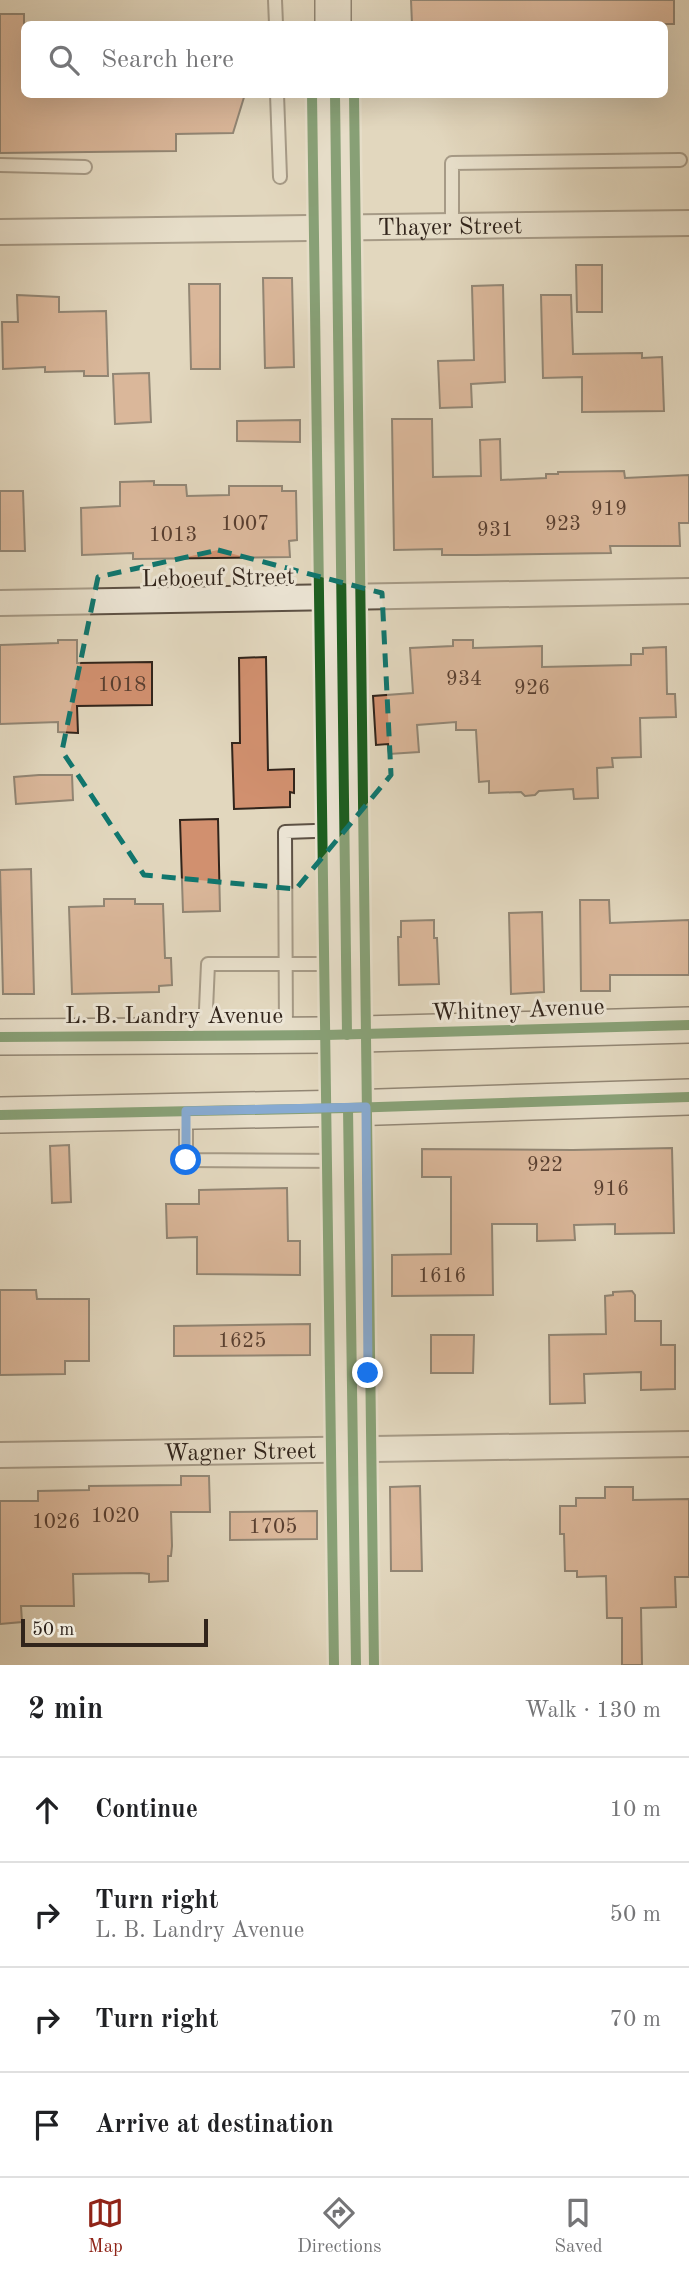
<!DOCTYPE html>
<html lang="en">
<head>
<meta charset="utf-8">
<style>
	body { margin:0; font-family:"Old Standard TT",serif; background:#f2f2f2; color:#202124 }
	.scale { position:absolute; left:21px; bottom:18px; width:187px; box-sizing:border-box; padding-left:7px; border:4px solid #31241b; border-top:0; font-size:19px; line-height:24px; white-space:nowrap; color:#31241b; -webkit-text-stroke:5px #ece5d5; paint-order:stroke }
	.stop { position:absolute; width:21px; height:21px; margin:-16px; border:5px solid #1a73e8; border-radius:50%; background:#fff }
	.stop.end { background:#1a73e8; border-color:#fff; box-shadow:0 2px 7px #0008 }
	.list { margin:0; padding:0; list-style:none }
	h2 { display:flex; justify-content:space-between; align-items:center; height:91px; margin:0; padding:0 28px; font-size:30px }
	h2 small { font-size:23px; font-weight:400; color:#757577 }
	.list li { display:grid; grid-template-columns:46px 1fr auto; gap:21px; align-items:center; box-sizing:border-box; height:105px; padding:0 28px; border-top:2px solid #e0e0e0 }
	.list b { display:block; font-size:26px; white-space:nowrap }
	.list p { margin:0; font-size:23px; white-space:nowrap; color:#757577 }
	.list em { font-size:23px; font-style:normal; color:#757577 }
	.icon { flex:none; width:38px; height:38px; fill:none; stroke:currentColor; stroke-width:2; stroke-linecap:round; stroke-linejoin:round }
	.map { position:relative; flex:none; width:689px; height:1665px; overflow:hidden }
	.search { position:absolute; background:#fff; box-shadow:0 7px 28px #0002; left:21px; right:21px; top:21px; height:77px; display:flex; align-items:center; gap:18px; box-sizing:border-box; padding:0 24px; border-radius:10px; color:#757577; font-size:26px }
	.sheet { height:511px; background:#fff }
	nav { display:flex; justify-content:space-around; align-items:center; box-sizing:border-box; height:98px; border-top:2px solid #e0e0e0; background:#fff; font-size:19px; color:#757577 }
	nav a { display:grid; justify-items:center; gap:4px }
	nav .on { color:#8f2418 }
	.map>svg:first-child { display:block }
	.building { fill:#d1906f; stroke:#31241b; stroke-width:2 }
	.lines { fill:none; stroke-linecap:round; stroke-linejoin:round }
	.lane-casing { stroke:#5d5144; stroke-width:16 }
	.street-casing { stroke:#5d5144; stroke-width:28 }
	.secondary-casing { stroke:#31241b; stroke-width:38 }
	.lane { stroke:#ece5d5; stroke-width:12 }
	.street { stroke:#ece5d5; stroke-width:24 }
	.secondary { stroke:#ece5d5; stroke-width:35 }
	.cycleway-casing { stroke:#ece5d5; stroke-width:15 }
	.cycleway { stroke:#1b5e20; stroke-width:10 }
	.route { stroke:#1a73e8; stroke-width:9 }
	.marked { fill:none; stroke:#0f766e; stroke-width:5; stroke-dasharray:14 9; stroke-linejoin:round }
	.labels { text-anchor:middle; stroke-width:6; stroke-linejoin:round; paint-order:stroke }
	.number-label { font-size:21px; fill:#593f30 }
	.street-label { font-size:24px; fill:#31241b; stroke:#ece5d5 }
</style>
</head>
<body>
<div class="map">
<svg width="689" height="1665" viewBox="0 0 689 1665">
	<rect width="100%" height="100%" fill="#e2d7be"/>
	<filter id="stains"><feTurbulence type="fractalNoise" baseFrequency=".00286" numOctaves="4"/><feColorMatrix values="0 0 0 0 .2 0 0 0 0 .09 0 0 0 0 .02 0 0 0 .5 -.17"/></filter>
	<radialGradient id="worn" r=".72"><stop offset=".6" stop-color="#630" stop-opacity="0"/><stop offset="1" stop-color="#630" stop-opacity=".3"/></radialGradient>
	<g class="building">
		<path d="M 411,0 L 674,0 L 674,24 L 412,24 Z"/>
		<path d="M 0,14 L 24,14 L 24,94 L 245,94 L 233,133 L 176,134 L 176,151 L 0,153 Z"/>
		<path d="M 576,265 L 602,265 L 602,312 L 577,312 Z"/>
		<path d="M 263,278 L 292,278 L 294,367 L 265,368 Z"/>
		<path d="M 189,284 L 220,284 L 220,369 L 191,369 Z"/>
		<path d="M 503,285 L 505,382 L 471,384 L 472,407 L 440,408 L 438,361 L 474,360 L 472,286 Z"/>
		<path d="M 17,295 L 59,297 L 59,312 L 106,311 L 108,376 L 84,376 L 84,371 L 45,372 L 45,367 L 3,369 L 2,322 L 18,322 Z"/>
		<path d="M 541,295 L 571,295 L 573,354 L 642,353 L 642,358 L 662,357 L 664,411 L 582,412 L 582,377 L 543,378 Z"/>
		<path d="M 149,373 L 151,422 L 115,424 L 113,374 Z"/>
		<path d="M 392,419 L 432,419 L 433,477 L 481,476 L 480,440 L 500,439 L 501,480 L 546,478 L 546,474 L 558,474 L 558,472 L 624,471 L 625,478 L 689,475 L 689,523 L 679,523 L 680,546 L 610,546 L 611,553 L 475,555 L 442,555 L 442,549 L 394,550 Z"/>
		<path d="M 300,420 L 300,442 L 237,441 L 237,421 Z"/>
		<path d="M 154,481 L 154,485 L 186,485 L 187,496 L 229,495 L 229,486 L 282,486 L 282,491 L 296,491 L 297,540 L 289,541 L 290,557 L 133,559 L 133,553 L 82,555 L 81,508 L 120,506 L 120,482 Z"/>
		<path d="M 0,491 L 23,491 L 25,551 L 0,551 Z"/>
		<path d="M 58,640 L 77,640 L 77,663 L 152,662 L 152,705 L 77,706 L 78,733 L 58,732 L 58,722 L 0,724 L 0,645 L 58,643 Z"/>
		<path d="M 453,640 L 473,640 L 473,648 L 542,646 L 542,667 L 631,665 L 631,654 L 643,654 L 643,648 L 666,647 L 667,694 L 675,694 L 676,717 L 640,718 L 641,757 L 612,758 L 613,767 L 597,768 L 598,798 L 574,799 L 573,789 L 539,791 L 535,795 L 525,796 L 521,792 L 489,793 L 489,781 L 479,782 L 476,730 L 456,730 L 456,722 L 417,725 L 419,752 L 389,754 L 388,744 L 376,745 L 373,696 L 413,693 L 410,648 L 453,646 Z"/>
		<path d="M 266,657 L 268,770 L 294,769 L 294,793 L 290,792 L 290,807 L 234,809 L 232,743 L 240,743 L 239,658 Z"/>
		<path d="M 39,775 L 72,775 L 73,800 L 16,804 L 14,777 Z"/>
		<path d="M 218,819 L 220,911 L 183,912 L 180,820 Z"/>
		<path d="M 31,869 L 34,994 L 3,994 L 0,870 Z"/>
		<path d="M 104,899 L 135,899 L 135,904 L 163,904 L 165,958 L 171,958 L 172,985 L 159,986 L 159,992 L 72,994 L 69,907 L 104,906 Z"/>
		<path d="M 580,900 L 609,900 L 610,923 L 689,920 L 689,975 L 610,975 L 610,991 L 581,991 Z"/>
		<path d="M 542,912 L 544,992 L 511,994 L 509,913 Z"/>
		<path d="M 434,920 L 434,938 L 437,938 L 439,984 L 399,985 L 398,937 L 401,937 L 401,921 Z"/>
		<path d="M 69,1145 L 71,1202 L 52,1203 L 50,1146 Z"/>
		<path d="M 672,1148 L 674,1233 L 615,1234 L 615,1224 L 574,1225 L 575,1240 L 537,1241 L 537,1224 L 492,1224 L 493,1295 L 392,1296 L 392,1255 L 451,1254 L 451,1177 L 422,1177 L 422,1149 L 573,1150 Z"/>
		<path d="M 287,1188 L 288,1241 L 300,1241 L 300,1275 L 197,1274 L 197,1237 L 167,1238 L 166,1204 L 199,1204 L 199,1190 Z"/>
		<path d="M 0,1290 L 36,1290 L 37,1299 L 89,1299 L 89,1361 L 65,1361 L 65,1374 L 0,1375 Z"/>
		<path d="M 632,1291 L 635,1295 L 635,1321 L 661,1321 L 661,1345 L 675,1345 L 675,1389 L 641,1390 L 641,1372 L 584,1374 L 585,1403 L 550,1404 L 549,1335 L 606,1334 L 605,1296 L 613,1295 L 613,1292 Z"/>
		<path d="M 310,1324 L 310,1355 L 174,1356 L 174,1326 Z"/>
		<path d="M 431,1335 L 474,1335 L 473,1373 L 431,1373 Z"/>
		<path d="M 181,1476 L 209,1476 L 210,1512 L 171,1512 L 172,1546 L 171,1556 L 168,1556 L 168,1581 L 149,1582 L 149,1574 L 141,1573 L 73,1574 L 74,1606 L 21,1606 L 22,1622 L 0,1624 L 0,1501 L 38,1501 L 38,1491 L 89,1490 L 89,1486 L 181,1485 Z"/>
		<path d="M 420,1486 L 422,1571 L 391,1571 L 390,1487 Z"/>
		<path d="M 605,1487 L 633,1487 L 633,1500 L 689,1499 L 689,1577 L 675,1577 L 676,1607 L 641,1608 L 642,1665 L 622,1665 L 622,1618 L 607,1618 L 606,1576 L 577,1577 L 577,1571 L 565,1571 L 564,1534 L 560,1534 L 560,1506 L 576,1506 L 576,1498 L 605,1498 Z"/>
		<path d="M 317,1511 L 317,1539 L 230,1540 L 230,1512 Z"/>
	</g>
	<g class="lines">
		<g class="lane-casing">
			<g id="lane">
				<path d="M 275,0 L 276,24"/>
				<path d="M 277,94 L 280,177"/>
				<path d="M 0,165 L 85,167"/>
				<path d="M 452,226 L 452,163 L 680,160"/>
				<path d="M 205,1032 L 208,964 L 346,964"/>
				<path d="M 286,1032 L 285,832 L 344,830"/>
				<path d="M 186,1113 L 186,1160 L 348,1161"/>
			</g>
		</g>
		<g class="street-casing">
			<g id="street">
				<path id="s1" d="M 0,232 L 689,223"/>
				<path d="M 0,603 L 689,591"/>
				<path id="s2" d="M 0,1455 L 689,1444"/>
			</g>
		</g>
		<g class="secondary-casing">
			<g id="secondary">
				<path d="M 333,0 L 333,24"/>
				<path d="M 335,94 L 356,1665"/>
				<path d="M 0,1037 L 326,1035 L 689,1025"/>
				<path d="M 0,1115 L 348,1108 L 689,1097"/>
			</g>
		</g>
		<use href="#lane" class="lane"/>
		<use href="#street" class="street"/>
		<use href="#secondary" class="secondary"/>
		<g class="cycleway-casing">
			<g id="cycleway">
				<path d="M 312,94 L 334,1665"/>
				<path d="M 335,94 L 347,1035"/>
				<path d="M 354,94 L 374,1665"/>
				<path d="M 0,1037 L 326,1035 L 689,1025"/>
				<path d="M 348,1108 L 356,1665"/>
				<path d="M 0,1115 L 348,1108 L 689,1097"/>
			</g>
		</g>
		<use href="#cycleway" class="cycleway"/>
	</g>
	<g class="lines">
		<path class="route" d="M 186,1160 L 186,1111 L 366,1107 L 368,1373"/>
	</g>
	<path d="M0 0H689V1665H0ZM 218,550 L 382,593 L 391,775 L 296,889 L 144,875 L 62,751 L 98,577 Z" fill="#e2d7be" fill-opacity=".55" fill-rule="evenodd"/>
	<path class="marked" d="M 218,550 L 382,593 L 391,775 L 296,889 L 144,875 L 62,751 L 98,577 Z"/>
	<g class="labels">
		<g class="number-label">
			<text x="609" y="515">919</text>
			<text x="245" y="530">1007</text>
			<text x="563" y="530">923</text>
			<text x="495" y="536">931</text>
			<text x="173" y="541">1013</text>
			<text x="464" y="685">934</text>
			<text x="122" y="691">1018</text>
			<text x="532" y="694">926</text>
			<text x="545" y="1171">922</text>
			<text x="611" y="1195">916</text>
			<text x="442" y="1282">1616</text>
			<text x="242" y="1347">1625</text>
			<text x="115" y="1522">1020</text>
			<text x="56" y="1528">1026</text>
			<text x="273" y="1533">1705</text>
		</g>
		<g class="street-label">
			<text dy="8" stroke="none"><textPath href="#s1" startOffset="450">Thayer Street</textPath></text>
			<text transform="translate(218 577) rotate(-1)" y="8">Leboeuf Street</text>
			<text transform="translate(518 1009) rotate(-2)" y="8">Whitney Avenue</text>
			<text x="174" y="1023">L. B. Landry Avenue</text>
			<text dy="8" stroke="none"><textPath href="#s2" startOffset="240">Wagner Street</textPath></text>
		</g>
	</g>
	<rect width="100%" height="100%" filter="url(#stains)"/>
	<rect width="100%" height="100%" fill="url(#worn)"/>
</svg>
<div class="scale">50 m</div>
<div class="stop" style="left:186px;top:1160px"></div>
<div class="stop end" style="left:368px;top:1373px"></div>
<div class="search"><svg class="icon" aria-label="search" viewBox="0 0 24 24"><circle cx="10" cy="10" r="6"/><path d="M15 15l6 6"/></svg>Search here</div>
</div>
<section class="sheet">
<h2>2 min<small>Walk · 130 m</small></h2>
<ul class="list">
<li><svg class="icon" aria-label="ahead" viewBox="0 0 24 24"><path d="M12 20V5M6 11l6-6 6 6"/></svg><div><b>Continue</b></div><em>10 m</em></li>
<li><svg class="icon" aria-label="right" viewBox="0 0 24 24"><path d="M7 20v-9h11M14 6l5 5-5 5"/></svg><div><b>Turn right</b><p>L. B. Landry Avenue</p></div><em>50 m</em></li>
<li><svg class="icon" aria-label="right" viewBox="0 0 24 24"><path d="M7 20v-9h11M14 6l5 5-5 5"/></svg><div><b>Turn right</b></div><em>70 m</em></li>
<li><svg class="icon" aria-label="arrive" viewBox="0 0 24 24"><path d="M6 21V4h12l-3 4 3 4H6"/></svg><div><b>Arrive at destination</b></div></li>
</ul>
</section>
<nav>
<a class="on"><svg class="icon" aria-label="map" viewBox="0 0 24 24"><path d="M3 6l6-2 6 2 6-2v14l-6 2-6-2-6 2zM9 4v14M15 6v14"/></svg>Map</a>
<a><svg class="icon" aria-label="directions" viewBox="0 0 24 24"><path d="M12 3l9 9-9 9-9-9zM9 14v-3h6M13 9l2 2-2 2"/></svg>Directions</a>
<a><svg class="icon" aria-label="saved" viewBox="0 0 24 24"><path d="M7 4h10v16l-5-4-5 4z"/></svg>Saved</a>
</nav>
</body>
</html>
